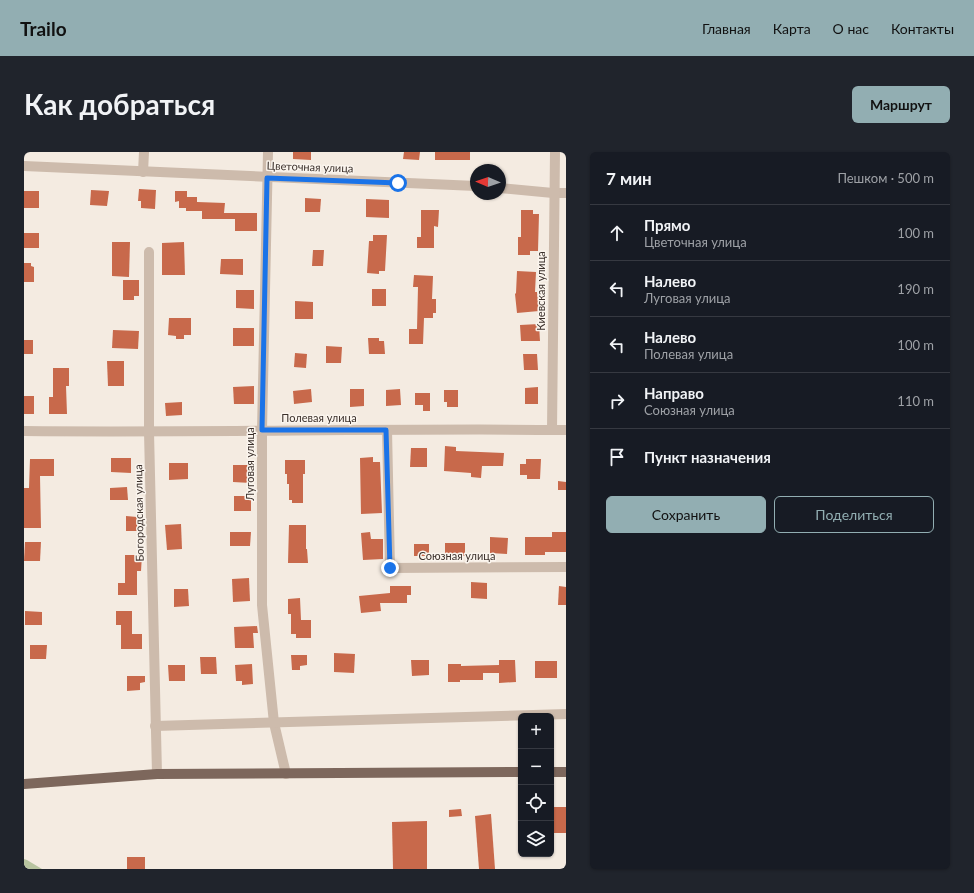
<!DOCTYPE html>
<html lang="ru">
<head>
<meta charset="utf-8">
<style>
	body { margin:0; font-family:Lato,sans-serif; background:#20242c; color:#f1f3f6 }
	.controls { position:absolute; right:12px; bottom:12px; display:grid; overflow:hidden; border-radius:6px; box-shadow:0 1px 3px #0004 }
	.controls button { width:36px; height:36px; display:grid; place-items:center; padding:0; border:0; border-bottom:1px solid #363941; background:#171b24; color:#f1f3f6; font:20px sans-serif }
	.compass { position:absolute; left:446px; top:12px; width:36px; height:36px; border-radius:50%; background:#171b24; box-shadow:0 1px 3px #0004; rotate:272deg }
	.stop { position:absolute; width:12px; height:12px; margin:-9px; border:3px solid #1a73e8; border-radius:50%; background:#fff }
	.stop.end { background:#1a73e8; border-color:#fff; box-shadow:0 1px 4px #0008 }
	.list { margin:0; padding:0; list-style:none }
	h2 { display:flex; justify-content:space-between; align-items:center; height:52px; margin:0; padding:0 16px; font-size:17px }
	h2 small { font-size:13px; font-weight:400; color:#9ea1a6 }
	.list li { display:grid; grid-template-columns:26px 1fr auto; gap:12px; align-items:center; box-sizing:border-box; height:56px; padding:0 16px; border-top:1px solid #363941 }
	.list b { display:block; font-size:15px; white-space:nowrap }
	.list p { margin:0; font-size:13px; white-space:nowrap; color:#9ea1a6 }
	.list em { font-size:13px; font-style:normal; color:#9ea1a6 }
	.actions { display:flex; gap:8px; padding:12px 16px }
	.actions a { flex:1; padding:9px 0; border:1px solid #92aeb2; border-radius:6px; text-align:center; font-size:14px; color:#92aeb2 }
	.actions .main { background:#92aeb2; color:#111 }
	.icon { flex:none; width:22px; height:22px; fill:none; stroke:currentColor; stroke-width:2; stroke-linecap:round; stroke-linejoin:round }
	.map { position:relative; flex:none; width:542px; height:717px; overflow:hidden; border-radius:6px }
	header { display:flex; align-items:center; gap:24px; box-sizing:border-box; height:56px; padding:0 20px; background:#92aeb2; color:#111 }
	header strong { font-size:19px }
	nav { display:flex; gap:22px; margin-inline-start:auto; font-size:14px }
	.intro { display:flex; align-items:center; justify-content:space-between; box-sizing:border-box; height:96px; padding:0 24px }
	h1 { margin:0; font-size:28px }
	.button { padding:10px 18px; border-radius:6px; background:#92aeb2; color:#111; font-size:14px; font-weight:700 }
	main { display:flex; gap:24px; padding:0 24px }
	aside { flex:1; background:#171b24; border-radius:6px; box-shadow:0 1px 3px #0004 }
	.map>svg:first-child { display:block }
	.green { fill:#b8c4a0 }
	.building { fill:#c8694b }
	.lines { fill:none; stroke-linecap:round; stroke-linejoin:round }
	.minor { stroke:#cdbbac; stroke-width:10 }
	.major { stroke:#7d675c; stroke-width:10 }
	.route { stroke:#1a73e8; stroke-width:5 }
	.labels { text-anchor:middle; stroke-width:3; stroke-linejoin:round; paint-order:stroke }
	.street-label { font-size:11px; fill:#3b302b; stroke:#fbf5ee }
</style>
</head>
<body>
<header>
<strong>Trailo</strong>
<nav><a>Главная</a><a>Карта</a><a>О нас</a><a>Контакты</a></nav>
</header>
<div class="intro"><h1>Как добраться</h1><a class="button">Маршрут</a></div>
<main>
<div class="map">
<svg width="542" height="717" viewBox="0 0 542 717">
	<rect width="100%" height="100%" fill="#f4ebe1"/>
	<path class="green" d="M 0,707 L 3,708 L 18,717 L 0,717 Z"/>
	<g class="building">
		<path d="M 269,0 L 287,0 L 287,8 L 269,7 Z"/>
		<path d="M 380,0 L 396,0 L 395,8 L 379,7 Z"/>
		<rect x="411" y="0" width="35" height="8"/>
		<path d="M 115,37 L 132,38 L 131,57 L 117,56 L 117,49 L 114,49 Z"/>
		<path d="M 67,38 L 85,39 L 83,54 L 66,53 Z"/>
		<rect x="0" y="39" width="15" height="17"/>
		<path d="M 151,39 L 163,39 L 163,45 L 173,45 L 173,50 L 201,51 L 200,61 L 233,61 L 233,79 L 211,79 L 211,67 L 178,67 L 178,59 L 162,59 L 162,56 L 155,56 L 155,49 L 151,50 Z"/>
		<path d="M 281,46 L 297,47 L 296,60 L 281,60 Z"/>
		<path d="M 342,47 L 365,48 L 365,66 L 342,65 Z"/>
		<path d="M 397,58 L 415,58 L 414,75 L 410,74 L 410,96 L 393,96 L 393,85 L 397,85 Z"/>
		<path d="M 497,58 L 509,58 L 509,62 L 515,62 L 514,99 L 506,99 L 506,103 L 494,103 L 494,85 L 497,85 Z"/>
		<rect x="0" y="81" width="15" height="15"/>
		<path d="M 349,83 L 363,83 L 361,119 L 355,119 L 355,122 L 343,121 L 345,89 L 349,89 Z"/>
		<path d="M 88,90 L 106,90 L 105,125 L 88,124 Z"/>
		<path d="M 160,90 L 161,123 L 138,123 L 138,91 Z"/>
		<path d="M 289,98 L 300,98 L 299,114 L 288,114 Z"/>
		<path d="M 197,107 L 219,107 L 219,123 L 196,122 Z"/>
		<path d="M 0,111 L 7,111 L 7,114 L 10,115 L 10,130 L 0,130 Z"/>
		<path d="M 493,119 L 512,120 L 511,140 L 513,140 L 515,159 L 493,161 L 491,142 L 492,141 Z"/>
		<path d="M 390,123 L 409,124 L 408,147 L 412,147 L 412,161 L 409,161 L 409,166 L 400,166 L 399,192 L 385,192 L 385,177 L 393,177 L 394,135 L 389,135 Z"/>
		<path d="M 99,128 L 115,128 L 115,144 L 110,144 L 110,148 L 99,148 Z"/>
		<rect x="348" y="137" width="14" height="17"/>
		<path d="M 212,138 L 230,138 L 230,157 L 212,156 Z"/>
		<path d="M 271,149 L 289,150 L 289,167 L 271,167 Z"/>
		<path d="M 145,166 L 167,166 L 167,183 L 160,183 L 160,187 L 152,187 L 152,184 L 144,183 Z"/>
		<path d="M 515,172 L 516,189 L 497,189 L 496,173 Z"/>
		<rect x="209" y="176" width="21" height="18"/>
		<path d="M 89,178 L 115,179 L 114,197 L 88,196 Z"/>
		<path d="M 344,186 L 355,186 L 355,189 L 360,189 L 361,202 L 345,202 Z"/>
		<rect x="0" y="188" width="9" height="14"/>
		<path d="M 302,194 L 318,195 L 317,211 L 302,211 Z"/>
		<path d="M 271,201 L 283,202 L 282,216 L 270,215 Z"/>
		<path d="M 499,202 L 513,202 L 514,218 L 500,218 Z"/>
		<path d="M 83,209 L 100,209 L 100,234 L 84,234 Z"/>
		<path d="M 29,216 L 45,216 L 45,234 L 42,234 L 43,262 L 25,262 L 25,245 L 29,245 Z"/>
		<path d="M 230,234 L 230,252 L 210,252 L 209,235 Z"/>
		<path d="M 514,235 L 514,252 L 501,252 L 501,236 Z"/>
		<path d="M 287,237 L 288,250 L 270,252 L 269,239 Z"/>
		<path d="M 326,237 L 340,237 L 340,254 L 326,255 Z"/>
		<path d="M 376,237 L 377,253 L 362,254 L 362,238 Z"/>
		<path d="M 420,238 L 434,238 L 434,255 L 423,255 L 423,250 L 420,250 Z"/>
		<path d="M 391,241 L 406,241 L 406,259 L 399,259 L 399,253 L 391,253 Z"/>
		<rect x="0" y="244" width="10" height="18"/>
		<path d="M 158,250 L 158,263 L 142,264 L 141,251 Z"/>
		<path d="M 421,294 L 432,295 L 432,299 L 480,301 L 479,314 L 458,314 L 457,326 L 447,325 L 447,321 L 420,319 Z"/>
		<path d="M 387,296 L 403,296 L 403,315 L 386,315 Z"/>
		<path d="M 349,305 L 349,310 L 356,310 L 358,361 L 337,362 L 336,306 Z"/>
		<path d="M 87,306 L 107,306 L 107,321 L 87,320 Z"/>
		<path d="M 6,307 L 30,307 L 30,324 L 16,324 L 17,376 L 0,376 L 0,336 L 5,336 Z"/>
		<path d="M 502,307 L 517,307 L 516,327 L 503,327 L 503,323 L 496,323 L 496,312 L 502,312 Z"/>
		<path d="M 261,308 L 281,308 L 281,322 L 279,322 L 279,351 L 268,351 L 268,348 L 265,348 L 265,332 L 263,332 L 263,322 L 261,322 Z"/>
		<path d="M 145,311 L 164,311 L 164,327 L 145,328 Z"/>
		<path d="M 209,313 L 228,313 L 227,331 L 209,330 Z"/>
		<path d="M 534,329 L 542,330 L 542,338 L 534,338 Z"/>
		<path d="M 103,335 L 104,348 L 86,348 L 86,336 Z"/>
		<rect x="210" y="344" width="17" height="15"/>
		<path d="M 102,364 L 113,365 L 113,379 L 102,379 Z"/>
		<path d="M 157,372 L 158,397 L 143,398 L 141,373 Z"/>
		<path d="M 265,373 L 282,373 L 282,397 L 283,397 L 284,411 L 264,411 Z"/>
		<path d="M 206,380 L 227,380 L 226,394 L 206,394 Z"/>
		<path d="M 346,380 L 347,387 L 359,387 L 359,407 L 339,408 L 337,381 Z"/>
		<path d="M 528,380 L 542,380 L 542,400 L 521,400 L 521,403 L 501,403 L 501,385 L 528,385 Z"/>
		<path d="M 466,385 L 484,386 L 483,402 L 466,401 Z"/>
		<path d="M 1,390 L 17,390 L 16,409 L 0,409 Z"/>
		<rect x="421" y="391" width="20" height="13"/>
		<rect x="390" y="392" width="15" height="12"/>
		<path d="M 101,403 L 118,403 L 117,419 L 113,419 L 113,443 L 94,443 L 94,431 L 101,431 Z"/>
		<path d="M 225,426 L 226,449 L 209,450 L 208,427 Z"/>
		<path d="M 447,430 L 463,431 L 463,447 L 447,446 Z"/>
		<path d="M 366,434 L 387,434 L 387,443 L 383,443 L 383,451 L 356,451 L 357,459 L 337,461 L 335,444 L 366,441 Z"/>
		<path d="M 535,434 L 542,435 L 542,453 L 534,453 Z"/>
		<path d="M 150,437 L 164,437 L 165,454 L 150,455 Z"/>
		<path d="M 276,446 L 277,468 L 287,468 L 287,486 L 272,486 L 272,482 L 267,482 L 267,462 L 264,462 L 264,447 Z"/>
		<path d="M 1,459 L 18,460 L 18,473 L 1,473 Z"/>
		<path d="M 92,459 L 108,459 L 108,482 L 118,482 L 118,497 L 97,497 L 97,473 L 92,473 Z"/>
		<path d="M 233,474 L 234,481 L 229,481 L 230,496 L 211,496 L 210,475 Z"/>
		<path d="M 6,493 L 23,493 L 22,507 L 6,507 Z"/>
		<path d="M 310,501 L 331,502 L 330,521 L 310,520 Z"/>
		<path d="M 267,503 L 283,503 L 283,513 L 276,514 L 276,518 L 268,518 Z"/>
		<path d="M 176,505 L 192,505 L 193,522 L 177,522 Z"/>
		<path d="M 387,508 L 405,508 L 405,523 L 388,524 Z"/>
		<path d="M 475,508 L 491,508 L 492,530 L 475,531 L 475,521 L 459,521 L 459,528 L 436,528 L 436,530 L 424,530 L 424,512 L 437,512 L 437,514 L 475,513 Z"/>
		<rect x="511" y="509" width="22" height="17"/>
		<path d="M 228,512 L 229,532 L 218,533 L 218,529 L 212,529 L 211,513 Z"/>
		<path d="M 144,513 L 161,513 L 161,529 L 145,529 Z"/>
		<path d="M 103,524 L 121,524 L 121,530 L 116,531 L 116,538 L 103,539 Z"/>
		<rect x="527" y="655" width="15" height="26"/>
		<path d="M 437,657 L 438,664 L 425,665 L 425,658 Z"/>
		<path d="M 467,662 L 471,717 L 455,717 L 451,664 Z"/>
		<path d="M 403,669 L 403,717 L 369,717 L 368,670 Z"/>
		<rect x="103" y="705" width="18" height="12"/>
	</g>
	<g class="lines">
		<g class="minor">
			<path d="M 244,0 L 238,278 L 238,453 L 250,571 L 262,622"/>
			<path d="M 0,14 L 452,34"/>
			<path d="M 119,20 L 120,0"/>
			<path d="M 476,36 L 529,41 L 542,41"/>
			<path d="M 125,100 L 125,280 L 133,622"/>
			<path d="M 363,278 L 366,416 L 542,415"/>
			<path d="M 528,278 L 531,0"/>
			<path d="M 0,279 C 181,281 361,276 542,278"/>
			<path d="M 131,574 L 542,562"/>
		</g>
		<g class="major">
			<path d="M 527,620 L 542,620"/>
			<path d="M 0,632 L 133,622 L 497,620"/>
		</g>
	</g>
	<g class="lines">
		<path class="route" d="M 366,416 L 362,278 L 238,278 L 243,26 L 374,31"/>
	</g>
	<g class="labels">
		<g class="street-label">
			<text transform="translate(286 15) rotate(2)" y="4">Цветочная улица</text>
			<text transform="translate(517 139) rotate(-90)" y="4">Киевская улица</text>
			<text x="295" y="270">Полевая улица</text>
			<text transform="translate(226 312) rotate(-90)" y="4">Луговая улица</text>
			<text transform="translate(115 361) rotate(-91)" y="4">Богородская улица</text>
			<text x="433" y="408">Союзная улица</text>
		</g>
	</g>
</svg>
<div class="controls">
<button>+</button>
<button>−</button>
<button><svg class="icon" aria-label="locate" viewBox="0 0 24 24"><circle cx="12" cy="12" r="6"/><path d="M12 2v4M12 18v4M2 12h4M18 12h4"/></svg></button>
<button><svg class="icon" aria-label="layers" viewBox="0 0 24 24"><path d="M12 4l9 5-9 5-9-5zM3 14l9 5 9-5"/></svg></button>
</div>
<svg class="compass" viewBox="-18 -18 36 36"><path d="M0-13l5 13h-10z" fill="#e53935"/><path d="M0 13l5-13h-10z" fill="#9ea1a6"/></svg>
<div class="stop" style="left:374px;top:31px"></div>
<div class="stop end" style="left:366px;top:416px"></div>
</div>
<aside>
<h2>7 мин<small>Пешком · 500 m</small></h2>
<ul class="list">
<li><svg class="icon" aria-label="ahead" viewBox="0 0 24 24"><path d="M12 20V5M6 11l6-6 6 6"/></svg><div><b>Прямо</b><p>Цветочная улица</p></div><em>100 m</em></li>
<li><svg class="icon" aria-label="left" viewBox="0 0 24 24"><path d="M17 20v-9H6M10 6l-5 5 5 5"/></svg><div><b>Налево</b><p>Луговая улица</p></div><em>190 m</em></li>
<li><svg class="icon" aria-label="left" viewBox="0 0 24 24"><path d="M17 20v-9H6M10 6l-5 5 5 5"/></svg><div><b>Налево</b><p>Полевая улица</p></div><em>100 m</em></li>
<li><svg class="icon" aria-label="right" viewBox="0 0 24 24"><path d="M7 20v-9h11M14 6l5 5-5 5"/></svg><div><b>Направо</b><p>Союзная улица</p></div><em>110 m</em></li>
<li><svg class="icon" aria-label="arrive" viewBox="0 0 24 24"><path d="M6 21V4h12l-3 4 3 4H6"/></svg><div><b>Пункт назначения</b></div></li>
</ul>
<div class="actions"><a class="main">Сохранить</a><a>Поделиться</a></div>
</aside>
</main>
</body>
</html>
